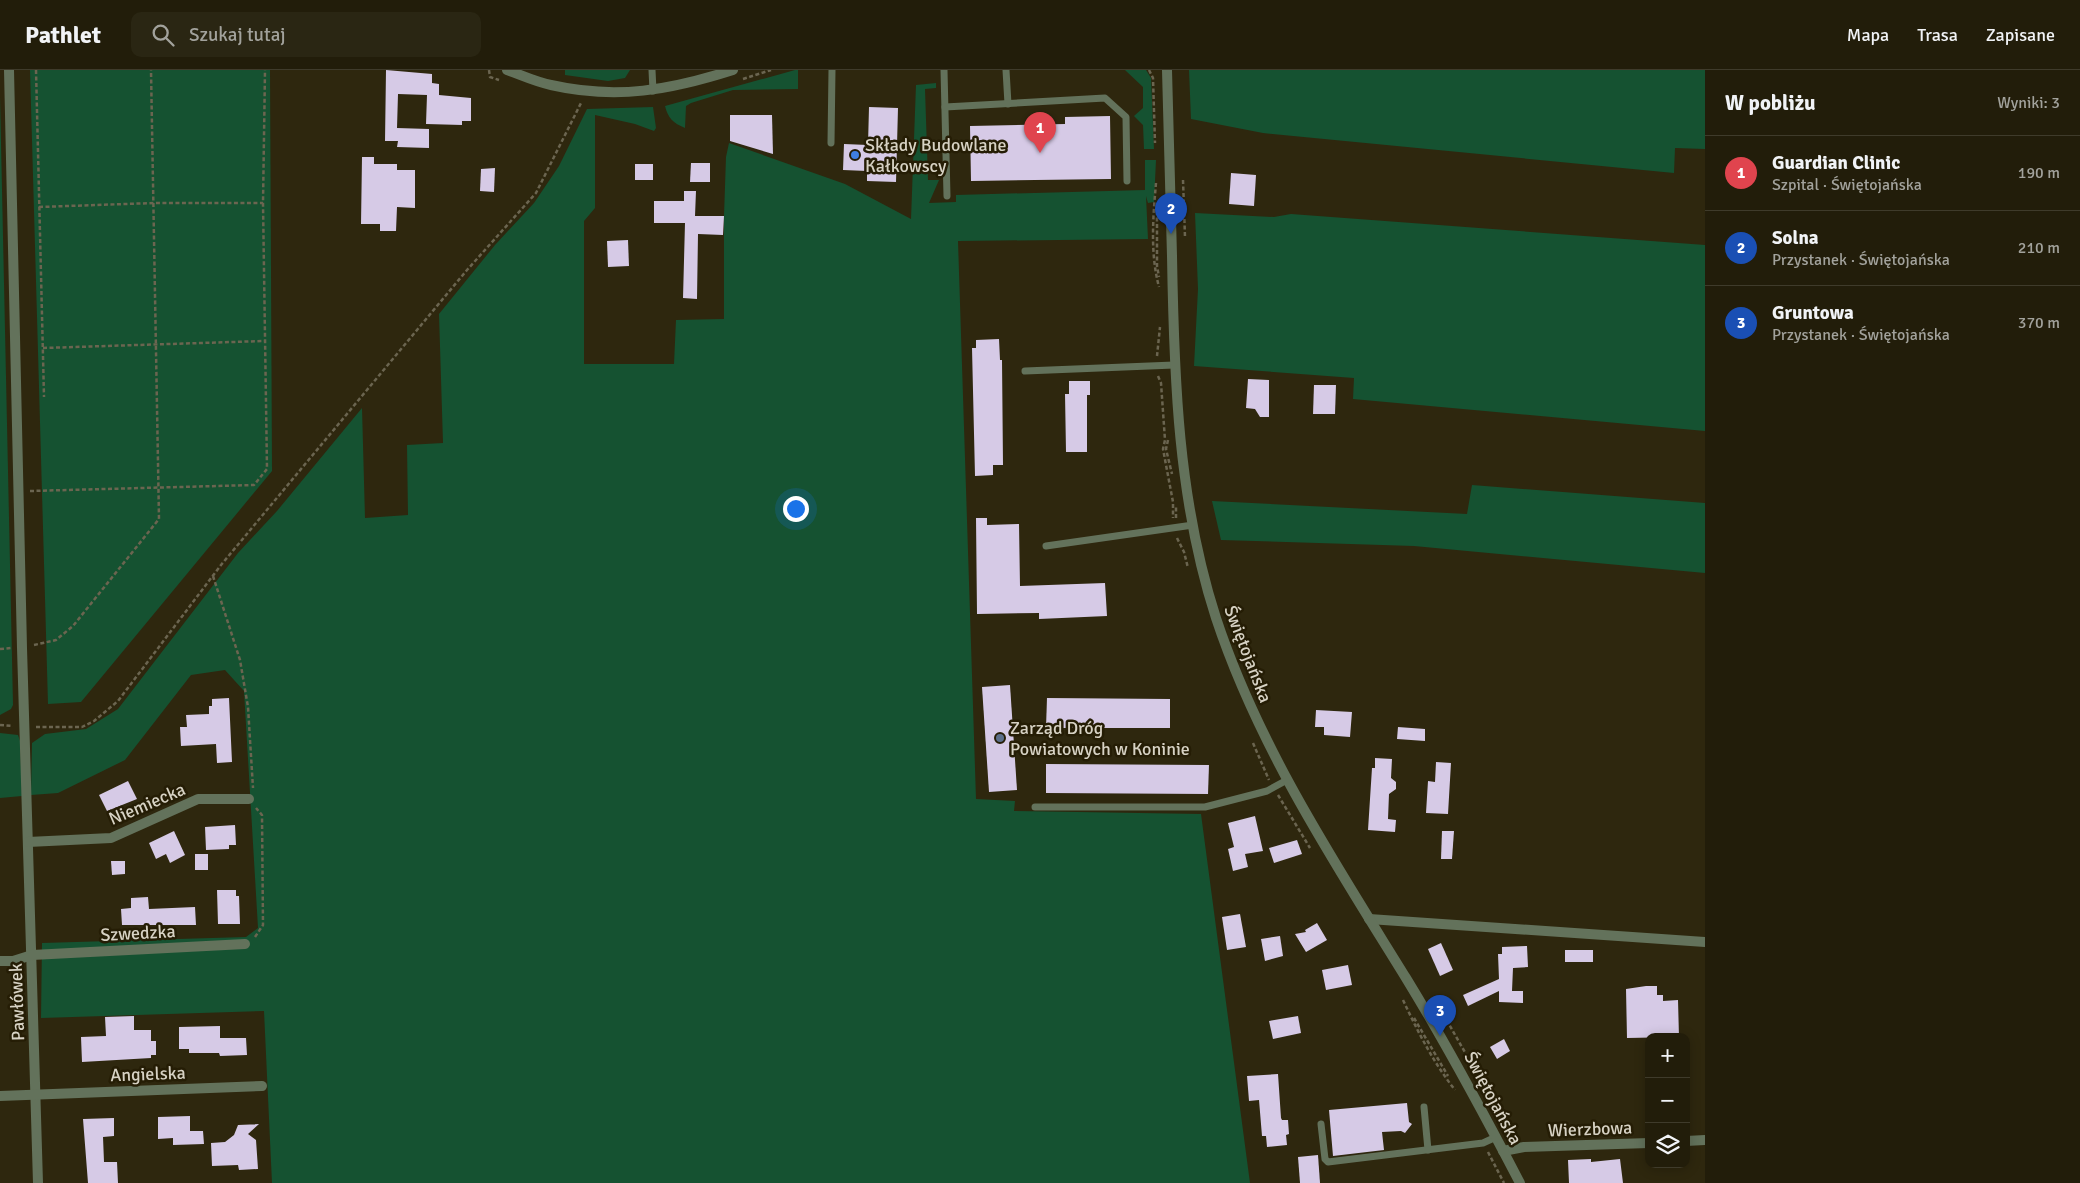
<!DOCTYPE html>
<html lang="pl">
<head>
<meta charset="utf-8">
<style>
	body { margin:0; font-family:Signika,sans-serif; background:#2a2613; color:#f1f3f6 }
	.controls { position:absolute; right:15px; bottom:15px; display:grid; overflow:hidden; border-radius:10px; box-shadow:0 2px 12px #0003 }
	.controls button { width:45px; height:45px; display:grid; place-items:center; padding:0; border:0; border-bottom:1px solid #3f3b2b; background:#221d0a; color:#f1f3f6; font:25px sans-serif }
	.you { position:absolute; left:795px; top:438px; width:18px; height:18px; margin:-12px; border:4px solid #fff; border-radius:50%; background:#1a73e8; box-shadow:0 0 0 8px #1a73e833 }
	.badge { display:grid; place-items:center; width:32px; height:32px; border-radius:50%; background:#0f766e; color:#fff; font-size:16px; font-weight:700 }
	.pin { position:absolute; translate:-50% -41px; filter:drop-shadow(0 1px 2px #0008) }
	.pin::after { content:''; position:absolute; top:26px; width:18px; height:15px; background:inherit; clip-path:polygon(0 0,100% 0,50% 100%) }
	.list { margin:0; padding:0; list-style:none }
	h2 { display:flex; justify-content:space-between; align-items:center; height:65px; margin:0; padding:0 20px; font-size:21px }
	h2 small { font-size:16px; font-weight:400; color:#a2a29c }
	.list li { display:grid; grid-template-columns:32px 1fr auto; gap:15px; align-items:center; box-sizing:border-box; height:75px; padding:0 20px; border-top:1px solid #3f3b2b }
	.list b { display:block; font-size:19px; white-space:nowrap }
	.list p { margin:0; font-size:16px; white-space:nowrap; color:#a2a29c }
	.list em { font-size:16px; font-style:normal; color:#a2a29c }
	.icon { flex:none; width:28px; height:28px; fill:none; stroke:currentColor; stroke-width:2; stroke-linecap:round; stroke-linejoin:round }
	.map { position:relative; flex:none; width:1705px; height:1113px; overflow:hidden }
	header { display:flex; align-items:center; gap:30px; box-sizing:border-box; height:70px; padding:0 25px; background:#221d0a; border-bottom:1px solid #3f3b2b }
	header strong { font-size:24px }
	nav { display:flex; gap:28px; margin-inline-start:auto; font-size:18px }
	.search { width:350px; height:45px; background:#2a2613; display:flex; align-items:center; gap:12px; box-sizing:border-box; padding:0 18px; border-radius:10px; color:#a2a29c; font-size:19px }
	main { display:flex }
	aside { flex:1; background:#221d0a }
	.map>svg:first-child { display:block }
	.green { fill:#155231 }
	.building { fill:#d6cae6 }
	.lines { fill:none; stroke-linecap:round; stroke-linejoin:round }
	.path { stroke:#6b6550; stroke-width:2.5; stroke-dasharray:4 2.5; stroke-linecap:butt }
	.service { stroke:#63725b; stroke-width:7 }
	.minor { stroke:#63725b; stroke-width:10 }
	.tertiary { stroke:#63725b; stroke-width:10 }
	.shop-dot { fill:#3f7fe0; stroke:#251d05; stroke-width:2 }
	.service-dot { fill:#5c6f8a; stroke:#251d05; stroke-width:2 }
	.labels { text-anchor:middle; stroke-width:5; stroke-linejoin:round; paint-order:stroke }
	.poi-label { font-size:18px; fill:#d7d2c4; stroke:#251d05; text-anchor:start }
	.street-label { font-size:18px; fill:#d7d2c4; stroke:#251d05 }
</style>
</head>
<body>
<header>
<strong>Pathlet</strong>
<div class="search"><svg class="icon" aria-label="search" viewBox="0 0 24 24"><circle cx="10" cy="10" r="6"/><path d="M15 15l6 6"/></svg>Szukaj tutaj</div>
<nav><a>Mapa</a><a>Trasa</a><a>Zapisane</a></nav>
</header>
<main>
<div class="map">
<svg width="1705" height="1113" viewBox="0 0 1705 1113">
	<rect width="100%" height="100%" fill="#2e270e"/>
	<g class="green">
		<path d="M 30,0 L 270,0 L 272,401 L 81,632 L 48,634 Z"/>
		<path d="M 565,0 L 630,0 L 625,8 L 608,11 L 565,5 Z"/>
		<path d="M 795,0 L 798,0 L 798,19 L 733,20 L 691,33 L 686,36 L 685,58 C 673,53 668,48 665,36 Z"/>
		<path d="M 1125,0 L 1146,0 L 1151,8 L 1154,79 L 1144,79 L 1143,55 L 1134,46 L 1143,38 L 1143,17 Z"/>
		<path d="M 1189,0 L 1705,0 L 1705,79 L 1675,78 L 1674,103 L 1263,63 L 1191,49 Z"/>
		<path d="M 936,13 L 936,18 L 925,19 L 928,110 L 939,110 L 929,133 L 956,132 L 956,125 L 1145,120 L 1145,90 L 1156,90 L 1154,132 L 1148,133 L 1146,126 L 1148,169 L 958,171 L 976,729 L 1015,731 L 1014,741 L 1201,744 L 1250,1113 L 272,1113 L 264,941 L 41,948 L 42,873 L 246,867 L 258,858 L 244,621 L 225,600 L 191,605 L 125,690 L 58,723 L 31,725 L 32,673 L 45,664 L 86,659 L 118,639 L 238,483 L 277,441 L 362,338 L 365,448 L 408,445 L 407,375 L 443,373 L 439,244 L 495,175 L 534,133 L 559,96 L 587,39 L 653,37 L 656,58 L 654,61 L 635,54 L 595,45 L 595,138 L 584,151 L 584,294 L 674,294 L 676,250 L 724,249 L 724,146 L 726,87 L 729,73 L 845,114 L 911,149 L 916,15 Z"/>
		<path d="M 0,26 L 13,635 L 11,639 L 0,645 Z"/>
		<path d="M 1195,143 L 1274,147 L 1291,144 L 1705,175 L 1705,361 L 1353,329 L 1354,308 L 1194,296 L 1198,219 Z"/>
		<path d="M 1472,415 L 1705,433 L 1705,503 L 1414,476 L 1221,470 L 1212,431 L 1467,444 Z"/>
		<path d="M 0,663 L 18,665 L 20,671 L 22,726 L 0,728 Z"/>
	</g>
	<g class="building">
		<path d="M 386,0 L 432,4 L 432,13 L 439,14 L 439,25 L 471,28 L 471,51 L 462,51 L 462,55 L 426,54 L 427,25 L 398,24 L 397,58 L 429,59 L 429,78 L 397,77 L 398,71 L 385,71 Z"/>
		<path d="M 869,37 L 898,38 L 896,112 L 867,111 L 867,101 L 843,100 L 844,74 L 868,75 Z"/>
		<path d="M 730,45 L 772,45 L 773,84 L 730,71 Z"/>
		<path d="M 1110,46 L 1111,109 L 971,111 L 970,56 L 1065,54 L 1065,47 Z"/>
		<path d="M 362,87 L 374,87 L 374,94 L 397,94 L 397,100 L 415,100 L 415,138 L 397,137 L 396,161 L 380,161 L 380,154 L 361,154 Z"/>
		<path d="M 691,93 L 710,93 L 710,112 L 690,112 Z"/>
		<rect x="635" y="94" width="18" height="16"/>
		<path d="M 495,98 L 494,122 L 480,121 L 481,99 Z"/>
		<path d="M 1231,103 L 1256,105 L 1254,136 L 1229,134 Z"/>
		<path d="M 684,121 L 696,121 L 695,146 L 724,146 L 723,165 L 698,164 L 697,229 L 683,228 L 685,153 L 654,153 L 654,131 L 684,131 Z"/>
		<path d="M 628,170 L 629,196 L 608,197 L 607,171 Z"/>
		<path d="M 999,269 L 1000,290 L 1002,290 L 1003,395 L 993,395 L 993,405 L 975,406 L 972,278 L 976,278 L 976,270 Z"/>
		<path d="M 1248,309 L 1269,310 L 1269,347 L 1260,347 L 1255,339 L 1246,338 Z"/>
		<path d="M 1069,311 L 1090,311 L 1090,325 L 1087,325 L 1087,382 L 1066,382 L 1065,324 L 1069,324 Z"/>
		<path d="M 1314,315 L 1336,315 L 1335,344 L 1313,344 Z"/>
		<path d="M 976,448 L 987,448 L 987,455 L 1019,454 L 1020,516 L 1105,513 L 1107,546 L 1039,549 L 1039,543 L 977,544 Z"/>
		<path d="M 1010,615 L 1017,720 L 989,722 L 982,617 Z"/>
		<path d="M 229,628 L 232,692 L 217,693 L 216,674 L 181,676 L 180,657 L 187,657 L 186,645 L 209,644 L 209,636 L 212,636 L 212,629 Z"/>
		<path d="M 1047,628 L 1170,629 L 1170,658 L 1046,658 Z"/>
		<path d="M 1316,640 L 1352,642 L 1350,667 L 1324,665 L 1324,657 L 1315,657 Z"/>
		<path d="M 1398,657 L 1425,659 L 1425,671 L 1397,669 Z"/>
		<path d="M 1375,688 L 1392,689 L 1391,708 L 1396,712 L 1396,719 L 1389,724 L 1388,749 L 1396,750 L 1395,762 L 1368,760 L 1372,698 L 1375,698 Z"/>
		<path d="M 1436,692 L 1451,693 L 1448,744 L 1426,743 L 1428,711 L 1435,712 Z"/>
		<path d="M 1046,694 L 1209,695 L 1208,724 L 1046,723 Z"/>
		<path d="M 128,711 L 137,729 L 107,741 L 99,725 Z"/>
		<path d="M 1255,746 L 1263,781 L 1245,784 L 1248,797 L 1233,801 L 1228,779 L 1234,777 L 1228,753 Z"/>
		<path d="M 235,755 L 236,775 L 229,775 L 229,779 L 206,780 L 205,757 Z"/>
		<path d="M 174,761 L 185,785 L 170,793 L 166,784 L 156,789 L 149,773 Z"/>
		<path d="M 1442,761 L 1454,761 L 1452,789 L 1441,789 Z"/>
		<path d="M 1297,770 L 1302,784 L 1274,793 L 1269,778 Z"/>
		<rect x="195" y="784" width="13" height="16"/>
		<path d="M 111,791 L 125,791 L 125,804 L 112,805 Z"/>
		<path d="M 217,820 L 236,820 L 236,826 L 239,826 L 240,854 L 218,854 Z"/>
		<path d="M 148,827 L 149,839 L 195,837 L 196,855 L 122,855 L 121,839 L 131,838 L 131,828 Z"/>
		<path d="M 1240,844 L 1246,877 L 1227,880 L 1222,847 Z"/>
		<path d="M 1317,853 L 1327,870 L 1306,882 L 1295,864 L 1306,862 L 1305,860 Z"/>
		<path d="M 1280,866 L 1283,886 L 1265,891 L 1261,869 Z"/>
		<path d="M 1441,873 L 1453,900 L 1440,906 L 1428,879 Z"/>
		<path d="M 1527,876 L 1528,897 L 1513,898 L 1512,921 L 1523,921 L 1523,933 L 1499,932 L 1499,921 L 1468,936 L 1463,925 L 1499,909 L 1498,884 L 1502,884 L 1502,877 Z"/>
		<rect x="1565" y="880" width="28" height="12"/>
		<path d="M 1348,895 L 1352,915 L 1326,920 L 1322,900 Z"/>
		<path d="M 1646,916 L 1657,916 L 1657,925 L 1663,925 L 1663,931 L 1678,930 L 1679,967 L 1627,968 L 1626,919 Z"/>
		<path d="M 134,946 L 134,960 L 151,960 L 151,971 L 156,971 L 156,985 L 151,985 L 151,988 L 82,992 L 81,967 L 106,966 L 105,947 Z"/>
		<path d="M 1298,946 L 1301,963 L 1273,969 L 1269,951 Z"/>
		<path d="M 220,956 L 220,968 L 246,968 L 247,985 L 220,986 L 219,983 L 189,983 L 189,979 L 179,979 L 179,957 Z"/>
		<path d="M 1504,969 L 1510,981 L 1497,989 L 1490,977 Z"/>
		<path d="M 1278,1004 L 1281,1048 L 1282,1050 L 1288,1050 L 1289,1064 L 1286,1065 L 1287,1075 L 1267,1077 L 1266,1066 L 1262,1066 L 1259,1030 L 1249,1031 L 1247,1006 Z"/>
		<path d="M 1407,1033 L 1409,1052 L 1412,1054 L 1405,1063 L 1401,1061 L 1382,1062 L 1384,1080 L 1333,1086 L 1329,1040 Z"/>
		<path d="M 190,1046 L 190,1061 L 203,1061 L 204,1074 L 173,1075 L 173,1068 L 158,1069 L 158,1047 Z"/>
		<path d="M 114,1048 L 114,1066 L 103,1067 L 104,1092 L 117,1092 L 118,1113 L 88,1113 L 83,1049 Z"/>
		<path d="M 259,1054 L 248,1064 L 256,1070 L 258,1099 L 239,1100 L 238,1095 L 212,1096 L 211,1073 L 225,1072 L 234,1065 L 238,1055 Z"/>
		<path d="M 1318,1085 L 1320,1113 L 1300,1113 L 1298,1087 Z"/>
		<path d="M 1591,1089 L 1591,1092 L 1620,1089 L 1623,1113 L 1569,1113 L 1568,1090 Z"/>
	</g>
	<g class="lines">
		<g class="path">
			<path d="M 36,0 L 44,327"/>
			<path d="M 489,0 L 490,7 L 499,10"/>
			<path d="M 1149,0 L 1153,8 L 1155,73"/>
			<path d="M 743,9 L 771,0"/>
			<path d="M 1183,110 L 1185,167"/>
			<path d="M 1156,113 C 1153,148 1150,183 1159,217"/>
			<path d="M 39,137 L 154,133 L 263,133"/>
			<path d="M 1157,141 L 1157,196 L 1159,207"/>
			<path d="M 43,278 L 264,271"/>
			<path d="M 1157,286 L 1160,257"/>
			<path d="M 1158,306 L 1161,313 L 1165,370 L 1163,379 L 1173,432 L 1173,448"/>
			<path d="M 1168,370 L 1166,379 L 1172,404"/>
			<path d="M 30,421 L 254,415 L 267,399 L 263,133 L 265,0"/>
			<path d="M 1176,448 L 1176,436"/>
			<path d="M 1177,468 L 1184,482 L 1188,498"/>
			<path d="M 213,506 L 240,590 L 248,637 L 253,718"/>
			<path d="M 34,575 L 56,570 L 73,556 L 159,449 L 151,0"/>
			<path d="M 0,579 L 11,578"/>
			<path d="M 0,655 L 13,656"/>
			<path d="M 36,657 L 82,657 L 94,651 L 118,631 L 221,495 L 467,200 L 536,123 L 581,33"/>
			<path d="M 1253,673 L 1269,710"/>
			<path d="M 1278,725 L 1310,778"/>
			<path d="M 255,867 L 263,855 L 262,745 L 256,738"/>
			<path d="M 1403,930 C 1418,962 1433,992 1455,1020"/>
			<path d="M 1437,933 L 1471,993"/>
			<path d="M 1414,948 L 1448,1006"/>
			<path d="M 1488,1082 L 1504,1113"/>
		</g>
		<g class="service">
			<path d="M 652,0 L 653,21"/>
			<path d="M 944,0 L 947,126"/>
			<path d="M 1006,0 L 1008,34"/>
			<path d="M 945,37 L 1105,28 L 1126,47 L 1127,111"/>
			<path d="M 831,73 L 832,0"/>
			<path d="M 1025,301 L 1174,295"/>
			<path d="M 1046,476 L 1193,455"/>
			<path d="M 1035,737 L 1205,737 L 1267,721 L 1287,710"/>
			<path d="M 1424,1037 L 1428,1080"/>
			<path d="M 1321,1054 L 1325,1089 L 1328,1092 L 1483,1073 L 1496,1067"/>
		</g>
		<g class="minor">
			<path d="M 9,0 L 22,578 L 38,1113"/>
			<path d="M 507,0 C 521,5 536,12 551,15 C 617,30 670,20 733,0"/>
			<path d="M 28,772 L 111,768 L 198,729 L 249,729"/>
			<path d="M 1369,849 L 1705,872"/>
			<path d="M 0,891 L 13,891 L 32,885 L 245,874"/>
			<path d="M 0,1026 L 262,1016"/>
			<path d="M 1686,1071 L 1705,1070"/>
			<path d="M 1503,1081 L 1524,1077 L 1649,1073"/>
		</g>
		<path class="tertiary" d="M 1167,0 C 1169,62 1170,124 1172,186 C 1174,308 1178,431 1216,548 C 1259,678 1335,793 1406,908 C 1447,975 1484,1044 1520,1113"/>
	</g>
	<circle class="shop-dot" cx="855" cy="85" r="5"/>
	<circle class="service-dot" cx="1000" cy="668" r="5"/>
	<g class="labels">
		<g class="poi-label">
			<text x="865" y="81">Składy Budowlane<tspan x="865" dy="21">Kałkowscy</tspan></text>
			<text x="1010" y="664">Zarząd Dróg<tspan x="1010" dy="21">Powiatowych w Koninie</tspan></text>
		</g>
		<g class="street-label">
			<text transform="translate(1248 584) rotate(69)" y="6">Świętojańska</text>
			<text transform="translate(147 734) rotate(-23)" y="6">Niemiecka</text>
			<text transform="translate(138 863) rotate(-3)" y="6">Szwedzka</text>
			<text transform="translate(17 932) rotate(-92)" y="6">Pawłówek</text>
			<text transform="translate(148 1004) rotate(-2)" y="6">Angielska</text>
			<text transform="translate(1493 1028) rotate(62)" y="6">Świętojańska</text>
			<text transform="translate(1590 1059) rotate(-2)" y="6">Wierzbowa</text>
		</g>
	</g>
</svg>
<div class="controls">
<button>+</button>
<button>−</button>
<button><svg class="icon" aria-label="layers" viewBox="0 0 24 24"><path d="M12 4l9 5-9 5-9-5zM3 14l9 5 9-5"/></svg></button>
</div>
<div class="you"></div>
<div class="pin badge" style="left:1040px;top:83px;background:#e0444e">1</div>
<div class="pin badge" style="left:1171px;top:164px;background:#1a4fb4">2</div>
<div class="pin badge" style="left:1440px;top:966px;background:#1a4fb4">3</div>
</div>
<aside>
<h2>W pobliżu<small>Wyniki: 3</small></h2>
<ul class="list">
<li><span class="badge" style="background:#e0444e">1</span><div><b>Guardian Clinic</b><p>Szpital · Świętojańska</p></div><em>190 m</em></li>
<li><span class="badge" style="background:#1a4fb4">2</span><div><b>Solna</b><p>Przystanek · Świętojańska</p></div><em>210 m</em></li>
<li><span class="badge" style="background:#1a4fb4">3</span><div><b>Gruntowa</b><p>Przystanek · Świętojańska</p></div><em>370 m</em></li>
</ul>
</aside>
</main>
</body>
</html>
